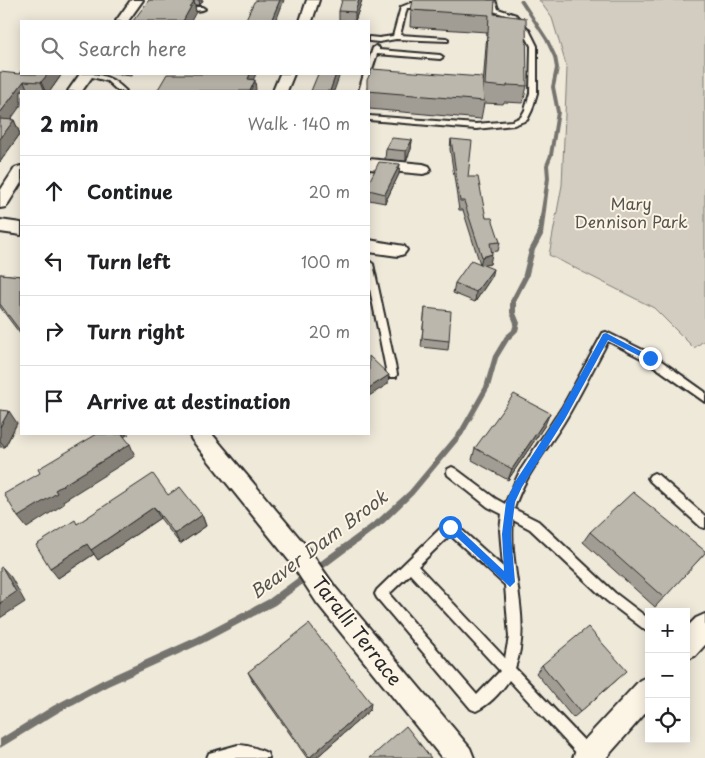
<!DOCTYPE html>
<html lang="en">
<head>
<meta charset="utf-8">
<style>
	body { margin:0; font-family:"Playpen Sans",sans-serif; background:#f6f6f6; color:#202124 }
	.controls { position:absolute; right:15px; bottom:15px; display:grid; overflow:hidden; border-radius:0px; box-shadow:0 2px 12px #0003 }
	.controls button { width:45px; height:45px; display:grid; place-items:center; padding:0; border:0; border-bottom:1px solid #e0e0e0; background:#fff; color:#202124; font:25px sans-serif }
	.stop { position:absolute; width:15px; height:15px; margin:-11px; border:4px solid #1a73e8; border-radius:50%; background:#fff }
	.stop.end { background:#1a73e8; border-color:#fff; box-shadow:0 1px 5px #0008 }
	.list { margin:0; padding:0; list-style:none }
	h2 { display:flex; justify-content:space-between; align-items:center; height:65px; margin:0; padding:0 20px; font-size:21px }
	h2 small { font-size:16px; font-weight:400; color:#757577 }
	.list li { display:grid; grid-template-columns:32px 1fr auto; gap:15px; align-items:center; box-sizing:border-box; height:70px; padding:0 20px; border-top:1px solid #e0e0e0 }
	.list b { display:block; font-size:19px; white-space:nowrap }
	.list em { font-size:16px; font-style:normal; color:#757577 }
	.icon { flex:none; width:28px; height:28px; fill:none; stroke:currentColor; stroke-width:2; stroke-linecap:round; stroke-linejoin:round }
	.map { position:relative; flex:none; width:705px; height:758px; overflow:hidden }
	.search { position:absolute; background:#fff; box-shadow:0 2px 12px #0003; left:20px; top:20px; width:350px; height:55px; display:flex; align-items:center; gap:12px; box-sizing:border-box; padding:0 18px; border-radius:0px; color:#757577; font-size:19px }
	.panel { position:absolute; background:#fff; box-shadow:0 2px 12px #0003; left:20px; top:90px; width:350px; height:345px; border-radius:0px }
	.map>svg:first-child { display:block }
	.green { fill:#d2cdc0; stroke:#7e7c76 }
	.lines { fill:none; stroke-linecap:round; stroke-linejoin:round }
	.stream { fill:#75736d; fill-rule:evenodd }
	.lane-casing { stroke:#2b2b2b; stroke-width:4 }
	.street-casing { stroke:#2b2b2b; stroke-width:4 }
	.lane { fill:#fcf5e5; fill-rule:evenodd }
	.street { fill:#fcf5e5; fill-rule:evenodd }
	.wall { fill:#a29d94; stroke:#2b2b2b }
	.shaded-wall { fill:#848078; stroke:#2b2b2b }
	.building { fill:#bcb7ac; stroke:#2b2b2b }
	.route { fill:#1a73e8 }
	.labels { text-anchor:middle; stroke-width:4; stroke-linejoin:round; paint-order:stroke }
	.park-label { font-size:16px; fill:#555450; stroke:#fcf5e5 }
	.water-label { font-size:18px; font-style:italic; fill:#565552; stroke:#fcf5e5 }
	.near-street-label { font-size:19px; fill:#2b2b2b; stroke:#fcf5e5 }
</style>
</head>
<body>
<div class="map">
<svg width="705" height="758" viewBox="0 0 705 758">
	<rect width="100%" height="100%" fill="#efe9da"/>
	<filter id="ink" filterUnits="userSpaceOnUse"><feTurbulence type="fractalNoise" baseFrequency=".02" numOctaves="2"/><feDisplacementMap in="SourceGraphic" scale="10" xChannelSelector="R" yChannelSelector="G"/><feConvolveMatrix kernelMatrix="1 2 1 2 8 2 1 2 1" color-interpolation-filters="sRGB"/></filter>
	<g filter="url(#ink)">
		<path class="green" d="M 539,0 L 705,0 L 705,340 L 694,348 L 654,308 L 549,255 L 562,185 L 567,68 L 552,18 Z"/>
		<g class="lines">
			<path class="stream" d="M 519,0 L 523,0 L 549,40 L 557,57 L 559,68 L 555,87 L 560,112 L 553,155 L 549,165 L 550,178 L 543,235 L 535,250 L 528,278 L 516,301 L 516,313 L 520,323 L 518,331 L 509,340 L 498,358 L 490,387 L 463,435 L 413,495 L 384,523 L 275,605 L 203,643 L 108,686 L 59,712 L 0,748 L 0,739 L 53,706 L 102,680 L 197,637 L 269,599 L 378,519 L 409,491 L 459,431 L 484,387 L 493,356 L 505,336 L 512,330 L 514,323 L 510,313 L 510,301 L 522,278 L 529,250 L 537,235 L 546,178 L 545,165 L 549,155 L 556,112 L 551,87 L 555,68 L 553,57 L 545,40 Z"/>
			<g class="lane-casing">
				<g id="lane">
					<path d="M 489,0 L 495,0 L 498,9 L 516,15 L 529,30 L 537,46 L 537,93 L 532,110 L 527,120 L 514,125 L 476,129 L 369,120 L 369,116 L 476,124 L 512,121 L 521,117 L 525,110 L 530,93 L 531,46 L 523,30 L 512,17 L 493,11 Z"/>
					<path d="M 411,3 L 424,4 L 427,6 L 424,8 L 407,8 L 400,35 L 446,38 L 448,39 L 448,41 L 396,39 L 379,42 L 369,41 L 369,37 L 379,38 L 393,36 L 401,7 Z"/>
					<path d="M 180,7 L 202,7 L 205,9 C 199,12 185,11 179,8 Z"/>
					<path d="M 376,46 L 379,48 L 379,50 L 440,55 L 443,57 L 440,59 L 377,54 L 372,70 L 369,72 L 369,60 L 373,48 Z"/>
					<path d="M 369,72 L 370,74 L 366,91 L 359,91 L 364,74 L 369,74 Z"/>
					<path d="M 84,74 C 103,74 112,77 126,91 L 118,91 L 107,81 L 85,75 Z"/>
					<path d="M 369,261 L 373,264 L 397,374 L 396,377 L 388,377 L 387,374 L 369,284 Z"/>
					<path d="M 606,332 L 653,355 L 705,392 L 705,402 L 647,361 L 608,341 C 593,368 580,396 564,422 C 546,451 524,476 514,509 L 538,521 L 615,593 L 649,619 L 649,633 L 607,601 L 530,529 L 513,520 C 508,569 533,620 515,668 L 593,750 L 595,755 L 594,758 L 581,758 L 509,680 C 501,692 489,705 476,711 L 471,709 L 377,598 L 375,594 L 377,590 L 446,523 L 450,522 L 454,523 L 503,567 L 500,530 L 502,514 L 488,507 L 448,475 L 447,472 L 448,469 L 452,467 L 456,469 L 496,499 L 505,504 L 520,471 L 563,406 L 603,333 ZM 450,535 L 505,585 L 509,637 L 505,658 L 418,566 ZM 410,574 L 500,671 L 477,695 L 389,594 Z"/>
					<path d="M 654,473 L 658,475 L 705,516 L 705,528 L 701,527 L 650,481 L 648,478 L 650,475 Z"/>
					<path d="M 238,745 C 249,745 258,749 267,753 L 269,758 L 207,758 L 209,753 Z"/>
				</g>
			</g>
			<g class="street-casing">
				<g id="street">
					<path d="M 131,0 L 143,0 L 128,21 L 116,21 Z"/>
					<path d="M 307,0 L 319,0 L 312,21 L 300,21 Z"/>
					<path d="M 80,74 L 94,74 L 82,91 L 68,91 Z"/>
					<path d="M 280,74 L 294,74 L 287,91 L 273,91 Z"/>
					<path d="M 369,159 L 423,164 L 429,166 L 431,169 L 429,172 L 423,174 L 369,169 Z"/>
					<path d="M 21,166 L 21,183 L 6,207 L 0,208 L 0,191 L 15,168 Z"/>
					<path d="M 0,220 L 21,223 L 21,235 L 0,232 Z"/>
					<path d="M 369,240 L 404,246 L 407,250 L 404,254 L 398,256 L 369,252 Z"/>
					<path d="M 189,434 L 212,434 L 307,547 L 335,587 L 470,748 L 474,758 L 442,758 L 317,603 L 291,563 L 192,440 Z"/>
					<path d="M 705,614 L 705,645 L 695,656 L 686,660 L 686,628 L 696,618 Z"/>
					<path d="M 649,676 L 649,709 L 606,758 L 573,758 L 577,748 L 640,680 Z"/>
				</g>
			</g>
			<use href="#lane" class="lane"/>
			<use href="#street" class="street"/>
		</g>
		<g class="wall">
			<path d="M 149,0 L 203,0 L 200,5 L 195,5 L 196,12 Z"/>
			<path d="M 362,0 L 355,21 L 339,20 L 339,11 Z"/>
			<path d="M 411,10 L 494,14 L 527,86 L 523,103 L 504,102 L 503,104 L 484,103 L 481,119 L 369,109 L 369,91 L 483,86 L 487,32 L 410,27 Z"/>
			<path d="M 19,74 L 62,74 L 50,91 L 21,91 L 11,120 L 14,120 L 20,134 L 0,162 Z"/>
			<path d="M 113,74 L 133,74 L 132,76 Z"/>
			<path d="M 451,139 L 468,177 L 486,218 L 500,242 L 498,251 L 491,252 L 490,264 L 483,265 L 491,278 L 475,302 L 453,293 L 455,283 L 480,264 L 463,210 L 459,210 L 450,149 Z"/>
			<path d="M 412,140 L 411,149 L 406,161 L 385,159 L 386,149 Z"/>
			<path d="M 399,174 L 385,203 L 369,200 L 369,182 Z"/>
			<path d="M 0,274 L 21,276 L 21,335 L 0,307 Z"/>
			<path d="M 425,308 L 449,341 L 448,350 L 421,347 Z"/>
			<path d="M 0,410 L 17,423 L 5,447 L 0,447 Z"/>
			<path d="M 545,425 L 508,480 L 472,460 L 475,448 Z"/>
			<path d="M 168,495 L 202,515 L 206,526 L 180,544 L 160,518 L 98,560 L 94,554 L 58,578 L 77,524 Z"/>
			<path d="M 590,532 L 705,553 L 655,607 L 583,542 Z"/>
			<path d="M 542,665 L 619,678 L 573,718 L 536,673 Z"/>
			<path d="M 248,672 L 370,710 L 316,758 L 307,758 L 252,680 Z"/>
		</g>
		<g class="shaded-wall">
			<path d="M 199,0 L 203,0 L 200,5 Z"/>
			<path d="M 280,0 L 284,0 L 276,21 L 271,21 Z"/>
			<path d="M 359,0 L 362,0 L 355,21 L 355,12 Z"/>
			<path d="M 194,1 L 196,12 L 191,21 L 183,21 Z"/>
			<path d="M 48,74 L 62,74 L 50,91 L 45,91 L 41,82 Z"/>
			<path d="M 250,74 L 256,74 L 249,89 L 248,79 Z"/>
			<path d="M 336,74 L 340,74 L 334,91 L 330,91 Z"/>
			<path d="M 255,80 L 256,90 L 255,91 L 250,91 Z"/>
			<path d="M 24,81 L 28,91 L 21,91 L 21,105 L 2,132 L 0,127 L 0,113 Z"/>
			<path d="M 14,120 L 20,134 L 0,162 L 0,139 Z"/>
			<path d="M 412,140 L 411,149 L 406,161 L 406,151 Z"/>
			<path d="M 400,164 L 399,174 L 385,203 L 385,194 Z"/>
			<path d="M 492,254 L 490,264 L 480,266 L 482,257 Z"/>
			<path d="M 493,269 L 491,278 L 475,302 L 476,292 Z"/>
			<path d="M 389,375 L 388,384 L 369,396 L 369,388 Z"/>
			<path d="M 9,411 L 17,423 L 5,447 L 0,441 L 0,427 Z"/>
			<path d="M 550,413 L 545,425 L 508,480 L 512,469 Z"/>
			<path d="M 120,434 L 129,434 L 122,438 Z"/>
			<path d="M 130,444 L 135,456 L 63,501 L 64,504 L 27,528 L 18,517 L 55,490 Z"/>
			<path d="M 154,507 L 160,518 L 98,560 L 91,550 Z"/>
			<path d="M 202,515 L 206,526 L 180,544 L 175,534 Z"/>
			<path d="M 87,544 L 94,554 L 58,578 L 50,568 Z"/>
			<path d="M 2,567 L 11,577 L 25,602 L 0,618 Z"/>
			<path d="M 371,703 L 370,710 L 316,758 L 309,758 Z"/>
		</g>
		<g class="building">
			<path d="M 149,0 L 176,0 L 194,1 L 183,21 L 133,21 Z"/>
			<path d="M 257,0 L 280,0 L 271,21 L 245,21 L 254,2 Z"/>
			<path d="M 342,0 L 359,0 L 355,12 L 339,11 Z"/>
			<path d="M 413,0 L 495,0 L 494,14 L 526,18 L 527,86 L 507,85 L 507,87 L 485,85 L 489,15 L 411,10 Z"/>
			<path d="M 372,69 L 482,77 L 484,101 L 367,91 L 367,80 Z"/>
			<path d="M 21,71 L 21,74 L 48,74 L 41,82 L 24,81 L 0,113 L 0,72 L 19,74 Z"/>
			<path d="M 167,74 L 250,74 L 248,79 L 255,80 L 250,91 L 157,91 Z"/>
			<path d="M 318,74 L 336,74 L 330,91 L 311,91 Z"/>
			<path d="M 0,119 L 14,120 L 0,139 Z"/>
			<path d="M 392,138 L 412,140 L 406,151 L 386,149 Z"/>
			<path d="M 451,139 L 472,141 L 468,177 L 478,177 L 486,218 L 492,218 L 500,242 L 490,243 L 492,254 L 482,257 L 464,201 L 460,201 Z"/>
			<path d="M 379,162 L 400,164 L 385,194 L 369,190 L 369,182 Z"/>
			<path d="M 471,260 L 493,269 L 476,292 L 455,283 Z"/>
			<path d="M 0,274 L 21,276 L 21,332 L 0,304 Z"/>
			<path d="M 425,308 L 451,311 L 449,341 L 422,338 Z"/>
			<path d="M 369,356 L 389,375 L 369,388 Z"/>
			<path d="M 514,394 L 550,413 L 512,469 L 475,448 Z"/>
			<path d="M 0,410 L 9,411 L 0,427 Z"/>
			<path d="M 97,434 L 122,434 L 130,444 L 55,490 L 57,493 L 18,517 L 4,494 L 40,473 L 38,469 Z"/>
			<path d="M 153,474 L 168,495 L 180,487 L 202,515 L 175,534 L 154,507 L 91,550 L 87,544 L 50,568 L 36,545 L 75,520 L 77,524 Z"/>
			<path d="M 633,492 L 705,551 L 705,553 L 664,598 L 590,532 Z"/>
			<path d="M 2,567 L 16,592 L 0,603 L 0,568 Z"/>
			<path d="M 309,624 L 371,703 L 309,758 L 248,672 Z"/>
			<path d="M 588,627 L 627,671 L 580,712 L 542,665 Z"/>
			<path d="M 406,726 L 431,758 L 370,758 Z"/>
		</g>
	</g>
	<path class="route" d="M 606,333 L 654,358 L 653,360 L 647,360 L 608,340 L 565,419 L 522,487 L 515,502 L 511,534 L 515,582 L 510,587 L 446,527 L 450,523 L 454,524 L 504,571 L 502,534 L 506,502 L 515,482 L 559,414 L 603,334 Z"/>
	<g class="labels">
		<g class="park-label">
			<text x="631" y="210">Mary<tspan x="631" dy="18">Dennison Park</tspan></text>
		</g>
		<g class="water-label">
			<text transform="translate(319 545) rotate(-37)" y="6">Beaver Dam Brook</text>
		</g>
		<g class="near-street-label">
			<text transform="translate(357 631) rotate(52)" y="7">Taralli Terrace</text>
		</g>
	</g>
</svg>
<div class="controls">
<button>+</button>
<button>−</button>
<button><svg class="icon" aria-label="locate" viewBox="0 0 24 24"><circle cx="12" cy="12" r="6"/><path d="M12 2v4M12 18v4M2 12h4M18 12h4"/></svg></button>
</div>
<div class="stop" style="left:450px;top:527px"></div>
<div class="stop end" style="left:650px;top:358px"></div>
<div class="search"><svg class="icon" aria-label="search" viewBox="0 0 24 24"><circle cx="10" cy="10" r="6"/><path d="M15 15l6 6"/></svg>Search here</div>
<section class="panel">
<h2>2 min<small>Walk · 140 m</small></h2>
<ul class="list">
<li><svg class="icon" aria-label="ahead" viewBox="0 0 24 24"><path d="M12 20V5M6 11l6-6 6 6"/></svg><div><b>Continue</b></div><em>20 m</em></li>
<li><svg class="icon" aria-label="left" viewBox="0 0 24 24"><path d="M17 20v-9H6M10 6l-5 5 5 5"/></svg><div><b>Turn left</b></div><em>100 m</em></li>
<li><svg class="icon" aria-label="right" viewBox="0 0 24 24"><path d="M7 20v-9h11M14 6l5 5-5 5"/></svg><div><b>Turn right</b></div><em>20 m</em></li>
<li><svg class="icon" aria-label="arrive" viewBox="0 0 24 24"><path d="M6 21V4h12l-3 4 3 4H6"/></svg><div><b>Arrive at destination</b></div></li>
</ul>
</section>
</div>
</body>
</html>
